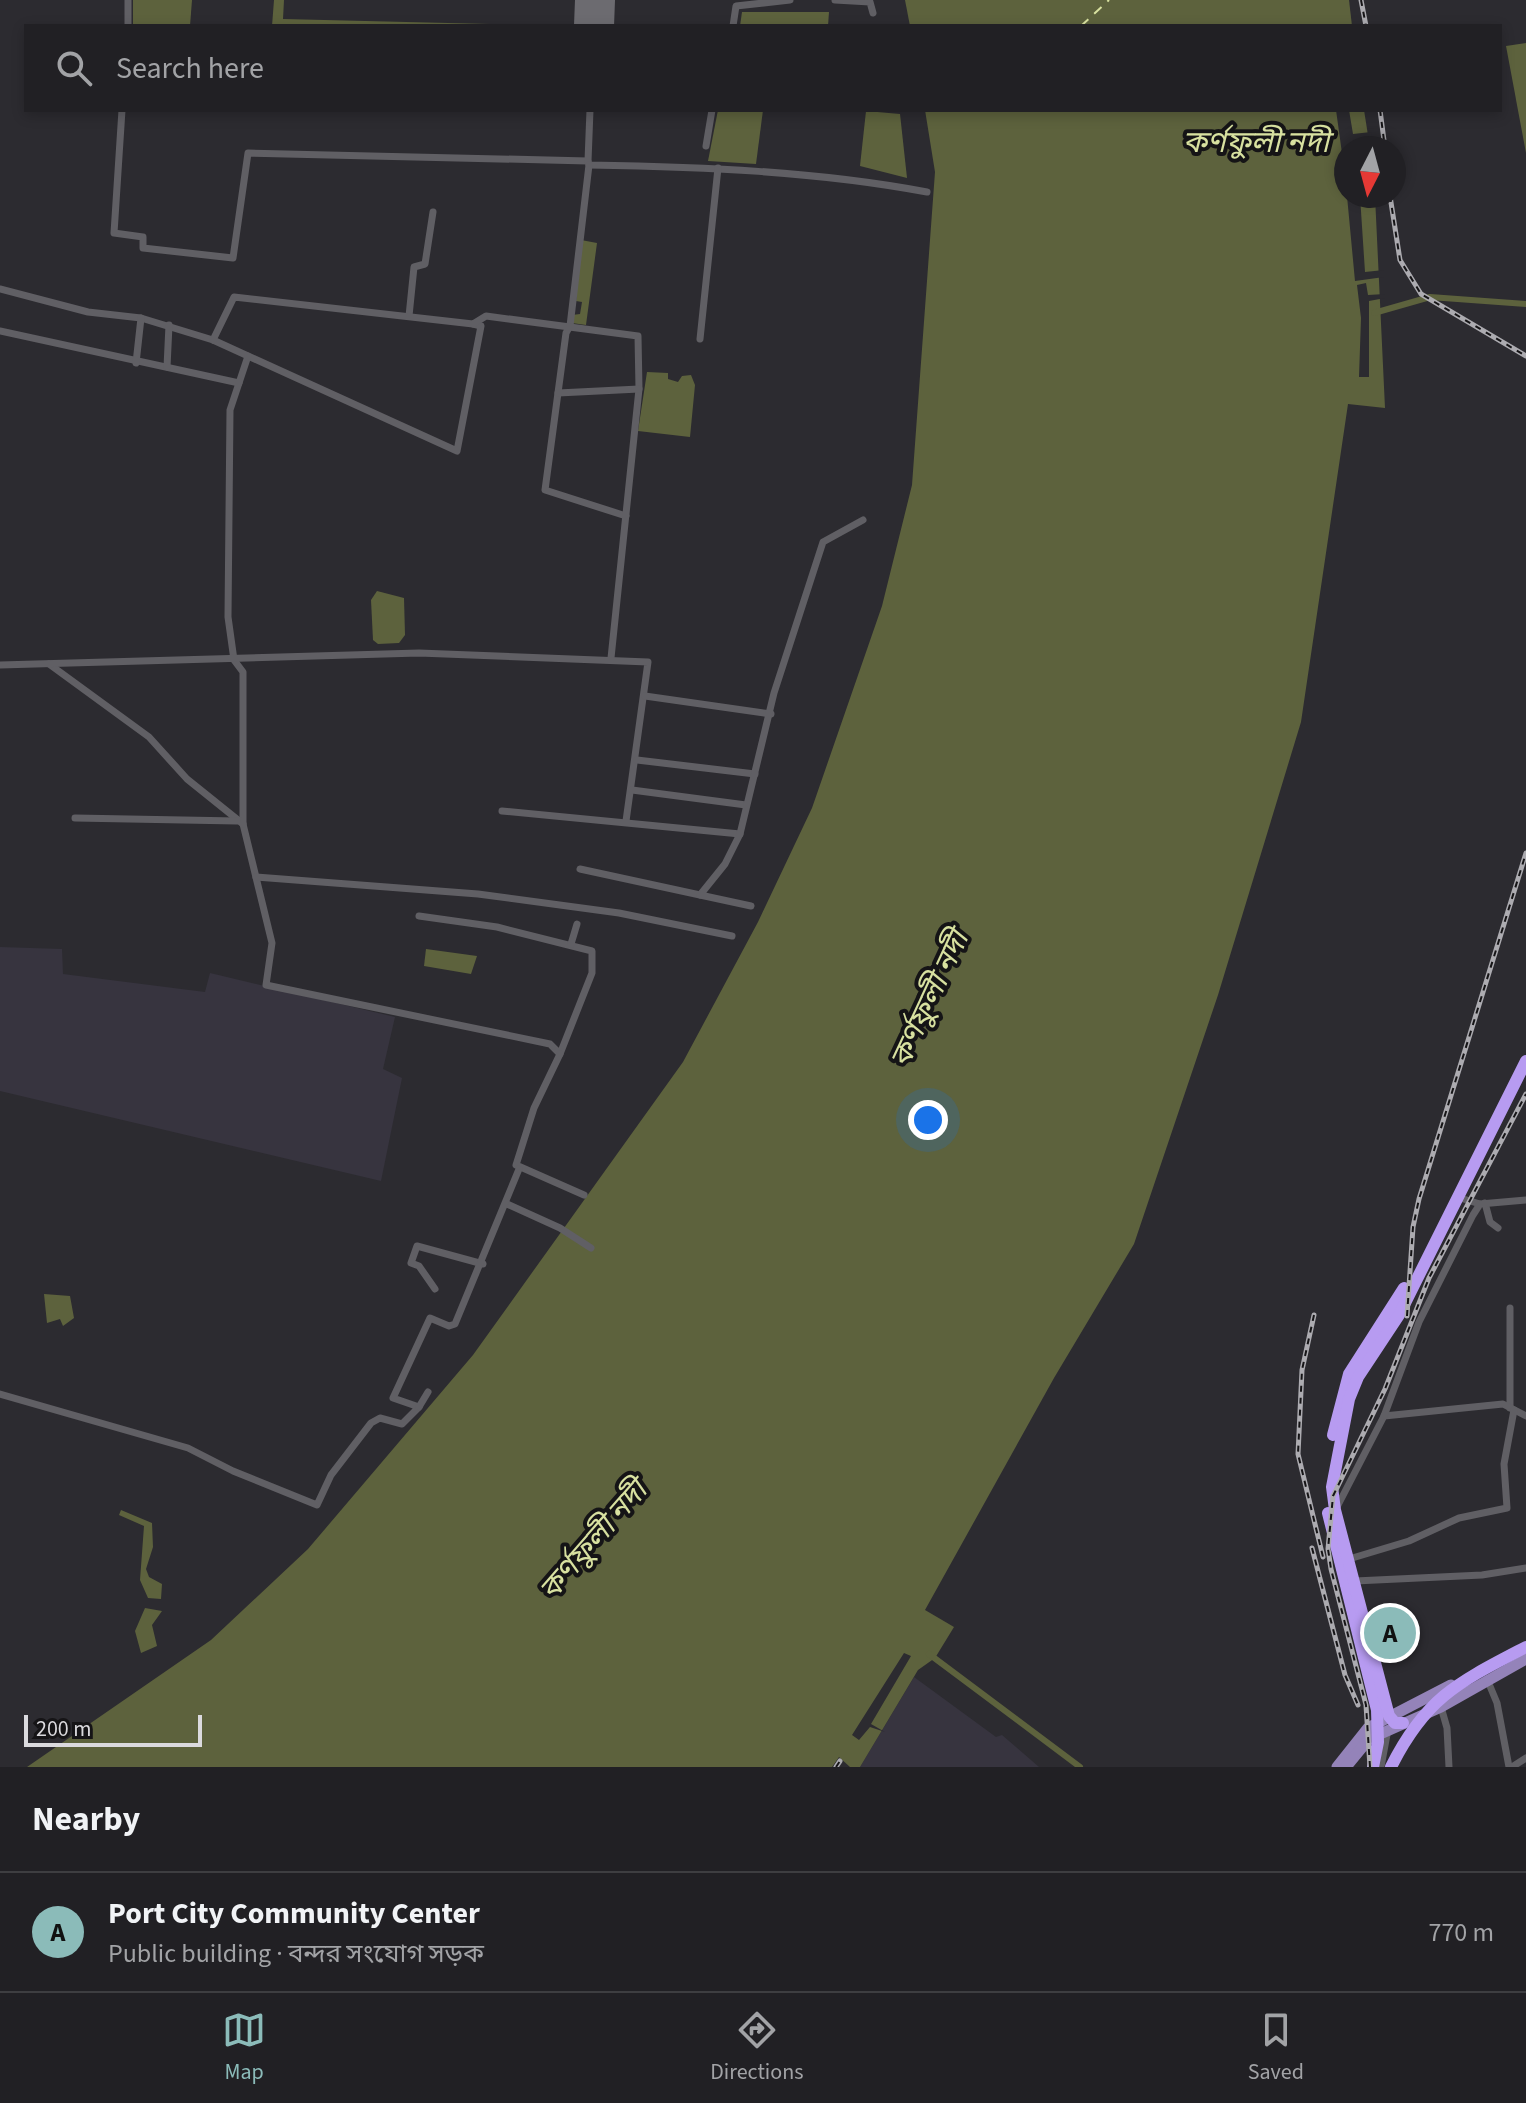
<!DOCTYPE html>
<html lang="en">
<head>
<meta charset="utf-8">
<style>
	body { margin:0; font-family:"Source Sans 3","Noto Sans Bengali",sans-serif; background:#29282c; color:#f1f3f6 }
	.compass { position:absolute; left:1334px; top:136px; width:72px; height:72px; border-radius:50%; background:#212024; box-shadow:0 4px 12px #0003; rotate:186deg }
	.scale { position:absolute; left:24px; bottom:20px; width:178px; box-sizing:border-box; padding-left:8px; border:4px solid #dbdade; border-top:0; font-size:22px; line-height:28px; white-space:nowrap; color:#dbdade; -webkit-text-stroke:6px #151416; paint-order:stroke }
	.you { position:absolute; left:928px; top:1120px; width:28px; height:28px; margin:-20px; border:6px solid #fff; border-radius:50%; background:#1a73e8; box-shadow:0 0 0 12px #1a73e833 }
	.badge { display:grid; place-items:center; width:52px; height:52px; border-radius:50%; background:#8bbbb9; color:#111; font-size:26px; font-weight:700 }
	.pin { position:absolute; translate:-50% -50%; border:4px solid #fff; box-shadow:0 2px 8px #0006 }
	.list { margin:0; padding:0; list-style:none }
	h2 { display:flex; justify-content:space-between; align-items:center; height:104px; margin:0; padding:0 32px; font-size:34px }
	h2 small { font-size:26px; font-weight:400; color:#a2a3a6 }
	.list li { display:grid; grid-template-columns:52px 1fr auto; gap:24px; align-items:center; box-sizing:border-box; height:120px; padding:0 32px; border-top:2px solid #3e3e41 }
	.list b { display:block; font-size:30px; white-space:nowrap }
	.list p { margin:0; font-size:26px; white-space:nowrap; color:#a2a3a6 }
	.list em { font-size:26px; font-style:normal; color:#a2a3a6 }
	.icon { flex:none; width:44px; height:44px; fill:none; stroke:currentColor; stroke-width:2; stroke-linecap:round; stroke-linejoin:round }
	.map { position:relative; flex:none; width:1526px; height:1767px; overflow:hidden }
	.search { position:absolute; background:#212024; box-shadow:0 4px 12px #0003; left:24px; right:24px; top:24px; height:88px; display:flex; align-items:center; gap:20px; box-sizing:border-box; padding:0 28px; border-radius:0px; color:#a2a3a6; font-size:30px }
	.sheet { height:224px; background:#212024 }
	nav { display:flex; justify-content:space-around; align-items:center; box-sizing:border-box; height:112px; border-top:2px solid #3e3e41; background:#212024; font-size:22px; color:#a2a3a6 }
	nav a { display:grid; justify-items:center; gap:4px }
	nav .on { color:#8bbbb9 }
	.map>svg:first-child { display:block }
	.built { fill:#37343f }
	.water { fill:#5d623d }
	.pier { fill:#2c2b30 }
	.lines { fill:none; stroke-linecap:round; stroke-linejoin:round }
	.canal { stroke:#5d623d; stroke-width:6 }
	.ferry { stroke:#d8e1a0; stroke-width:2; stroke-dasharray:10 8; stroke-linecap:butt }
	.runway { stroke:#6c6b70; stroke-width:40 }
	.street { stroke:#605f64; stroke-width:7 }
	.primary { stroke:#9483b9; stroke-width:11 }
	.highway { stroke:#b79bf1; stroke-width:12 }
	.rail-casing { stroke:#acabb0; stroke-width:5 }
	.rail { stroke:#151416; stroke-width:2; stroke-dasharray:6; stroke-linecap:butt }
	.labels { text-anchor:middle; stroke-width:8; stroke-linejoin:round; paint-order:stroke }
	.water-label { font-size:30px; font-style:italic; fill:#d8e1a0; stroke:#151416 }
</style>
</head>
<body>
<div class="map">
<svg width="1526" height="1767" viewBox="0 0 1526 1767">
	<rect width="100%" height="100%" fill="#2c2b30"/>
	<g class="built">
		<path d="M 0,947 L 62,949 L 63,974 L 205,992 L 210,973 L 395,1017 L 383,1069 L 402,1078 L 381,1181 L 0,1091 Z"/>
		<path d="M 914,1677 L 996,1737 L 1002,1735 L 1039,1767 L 860,1767 Z"/>
	</g>
	<g class="water">
		<path d="M 133,0 L 192,0 L 190,26 L 133,26 Z"/>
		<path d="M 274,0 L 284,0 L 283,19 L 571,26 L 272,26 Z"/>
		<path d="M 905,0 L 1349,0 L 1352,26 L 910,26 Z"/>
		<path d="M 742,12 L 829,12 L 828,26 L 740,26 Z"/>
		<path d="M 1526,43 L 1526,153 L 1506,46 Z"/>
		<path d="M 718,110 L 763,110 L 756,164 L 708,161 Z"/>
		<path d="M 925,110 L 1364,110 L 1370,148 L 1346,148 L 1346,196 L 1375,196 L 1385,408 L 1348,404 L 1301,722 L 1218,995 L 1134,1244 L 1054,1378 L 925,1610 L 954,1627 L 935,1658 L 918,1670 L 860,1767 L 850,1767 L 839,1757 L 832,1767 L 27,1767 L 211,1640 L 308,1549 L 473,1355 L 683,1062 L 758,922 L 812,808 L 882,606 L 912,485 L 935,172 Z"/>
		<path d="M 866,111 L 900,114 L 907,178 L 860,166 Z"/>
		<path d="M 581,240 L 597,243 L 586,325 L 572,323 L 572,315 L 580,314 L 582,302 L 576,301 Z"/>
		<path d="M 647,372 L 668,373 L 668,379 L 678,382 L 682,376 L 691,375 L 695,385 L 690,437 L 638,431 Z"/>
		<path d="M 377,591 L 404,598 L 405,635 L 399,643 L 378,644 L 373,640 L 371,600 Z"/>
		<path d="M 426,949 L 477,956 L 471,974 L 424,966 Z"/>
		<path d="M 44,1294 L 70,1296 L 74,1318 L 63,1326 L 60,1319 L 47,1323 Z"/>
		<path d="M 121,1510 L 152,1523 L 153,1547 L 146,1569 L 149,1577 L 162,1584 L 161,1599 L 148,1598 L 140,1580 L 144,1526 L 119,1515 Z"/>
		<path d="M 145,1608 L 162,1611 L 152,1625 L 157,1646 L 141,1653 L 135,1631 Z"/>
	</g>
	<g class="pier">
		<path d="M 1336,110 L 1349,110 L 1353,134 L 1371,132 L 1372,138 L 1354,141 L 1354,148 L 1346,148 L 1346,182 Z"/>
		<path d="M 1347,196 L 1360,196 L 1365,272 L 1384,270 L 1384,277 L 1355,281 Z"/>
		<path d="M 1366,283 L 1368,295 L 1385,294 L 1385,298 L 1369,301 L 1369,377 L 1359,377 L 1361,318 L 1357,285 Z"/>
		<path d="M 904,1653 L 911,1656 L 871,1724 L 885,1732 L 870,1727 L 859,1740 L 852,1735 Z"/>
	</g>
	<g class="lines">
		<g class="canal">
			<path d="M 1374,313 L 1430,297 L 1526,304"/>
			<path d="M 929,1654 L 1080,1767"/>
		</g>
		<path class="ferry" d="M 1081,26 L 1109,0"/>
		<path class="runway" d="M 594,26 L 595,0"/>
		<g class="street">
			<path d="M 835,0 L 870,2 L 873,13"/>
			<path d="M 128,26 L 128,0"/>
			<path d="M 733,26 L 736,6 L 790,0"/>
			<path d="M 122,110 L 114,233 L 143,237 L 143,248 L 233,258 L 248,153 L 588,161 L 589,165 C 702,167 815,171 927,192"/>
			<path d="M 706,146 L 712,110"/>
			<path d="M 588,161 L 590,110"/>
			<path d="M 589,165 L 570,326 L 566,333 L 545,490 L 626,516"/>
			<path d="M 0,289 L 88,312 L 141,318 L 213,340 L 457,451 L 481,326 L 473,324"/>
			<path d="M 409,316 L 414,267 L 425,264 L 433,212"/>
			<path d="M 0,331 L 239,383"/>
			<path d="M 700,339 L 718,168"/>
			<path d="M 213,340 L 234,297 L 473,324 L 486,316 L 638,336 L 639,389 L 611,658"/>
			<path d="M 248,356 L 230,410 L 228,617 L 234,660 L 243,672 L 243,824 L 272,943 L 266,985 L 550,1044 L 560,1054 L 592,973 L 592,951 L 497,927 L 419,916"/>
			<path d="M 136,363 L 141,318"/>
			<path d="M 167,367 L 169,325"/>
			<path d="M 558,393 L 639,389"/>
			<path d="M 49,664 L 149,737 L 187,779 L 243,824"/>
			<path d="M 0,665 L 419,653 L 648,662 L 626,821"/>
			<path d="M 645,696 L 771,714"/>
			<path d="M 637,760 L 755,774"/>
			<path d="M 632,790 L 746,805"/>
			<path d="M 502,811 L 740,834"/>
			<path d="M 75,818 L 237,821"/>
			<path d="M 580,869 L 700,895"/>
			<path d="M 256,877 L 478,894 L 619,913 L 732,936"/>
			<path d="M 751,906 L 700,895 L 725,864 L 740,834 L 774,693 L 823,542 L 863,520"/>
			<path d="M 571,944 L 577,924"/>
			<path d="M 560,1054 L 534,1108 L 516,1165 L 584,1195"/>
			<path d="M 1457,1197 L 1480,1204"/>
			<path d="M 1485,1203 L 1490,1222 L 1498,1228"/>
			<path d="M 507,1204 L 560,1228 L 591,1248"/>
			<path d="M 435,1289 L 419,1266 L 411,1263 L 417,1246 L 483,1264"/>
			<path d="M 1510,1308 L 1510,1408"/>
			<path d="M 0,1394 L 188,1448 L 233,1471 L 317,1505 L 331,1475 L 371,1423 L 380,1418 L 402,1424 L 419,1407 L 393,1398 L 430,1318 L 449,1326 L 455,1324 L 519,1169"/>
			<path d="M 419,1407 L 428,1392"/>
			<path d="M 1384,1416 L 1503,1404 L 1526,1416"/>
			<path d="M 1337,1507 L 1384,1416 L 1419,1322 L 1473,1215 L 1480,1204 L 1526,1200"/>
			<path d="M 1349,1559 L 1409,1541 L 1459,1518 L 1507,1508 L 1504,1464 L 1514,1410"/>
			<path d="M 1355,1581 L 1482,1575 L 1526,1568"/>
			<path d="M 1487,1679 L 1497,1703 L 1509,1767"/>
			<path d="M 1441,1707 L 1447,1728 L 1449,1767"/>
			<path d="M 1381,1767 L 1388,1729"/>
			<path d="M 1512,1767 L 1526,1758"/>
		</g>
		<g class="primary">
			<path d="M 1337,1767 L 1368,1728 L 1451,1685"/>
			<path d="M 1346,1767 L 1369,1739 L 1441,1707 L 1526,1659"/>
		</g>
		<g class="highway">
			<path d="M 1333,1435 L 1349,1374 L 1404,1288"/>
			<path d="M 1328,1513 L 1377,1710 L 1378,1742 L 1373,1767"/>
			<path d="M 1403,1723 L 1395,1723 L 1389,1716 L 1335,1510 L 1332,1487 L 1349,1399 L 1358,1377 L 1399,1315 L 1526,1061"/>
			<path d="M 1391,1767 C 1426,1697 1459,1682 1526,1647"/>
		</g>
		<g class="rail-casing">
			<g id="rail">
				<path d="M 1361,0 L 1366,26"/>
				<path d="M 1380,110 L 1385,148"/>
				<path d="M 1390,196 L 1400,260 L 1421,294 L 1526,356"/>
				<path d="M 1314,1315 L 1302,1370 L 1298,1454 L 1323,1557"/>
				<path d="M 1407,1316 L 1413,1227 L 1419,1199 L 1526,853"/>
				<path d="M 1312,1548 L 1345,1675 L 1358,1705"/>
				<path d="M 836,1767 L 840,1761"/>
				<path d="M 1370,1767 L 1366,1705 L 1331,1569 L 1328,1549 L 1333,1496 L 1385,1389 L 1429,1278 L 1526,1094"/>
			</g>
		</g>
		<use href="#rail" class="rail"/>
	</g>
	<g class="labels">
		<g class="water-label">
			<text x="1256" y="152">কর্ণফুলী নদী</text>
			<text transform="translate(929 999) rotate(-65)" y="10">কর্ণফুলী নদী</text>
			<text transform="translate(593 1540) rotate(-49)" y="10">কর্ণফুলী নদী</text>
		</g>
	</g>
</svg>
<svg class="compass" viewBox="-18 -18 36 36"><path d="M0-13l5 13h-10z" fill="#e53935"/><path d="M0 13l5-13h-10z" fill="#a2a3a6"/></svg>
<div class="scale">200 m</div>
<div class="you"></div>
<div class="pin badge" style="left:1390px;top:1633px">A</div>
<div class="search"><svg class="icon" aria-label="search" viewBox="0 0 24 24"><circle cx="10" cy="10" r="6"/><path d="M15 15l6 6"/></svg>Search here</div>
</div>
<section class="sheet">
<h2>Nearby<small></small></h2>
<ul class="list">
<li><span class="badge">A</span><div><b>Port City Community Center</b><p>Public building · বন্দর সংযোগ সড়ক</p></div><em>770 m</em></li>
</ul>
</section>
<nav>
<a class="on"><svg class="icon" aria-label="map" viewBox="0 0 24 24"><path d="M3 6l6-2 6 2 6-2v14l-6 2-6-2-6 2zM9 4v14M15 6v14"/></svg>Map</a>
<a><svg class="icon" aria-label="directions" viewBox="0 0 24 24"><path d="M12 3l9 9-9 9-9-9zM9 14v-3h6M13 9l2 2-2 2"/></svg>Directions</a>
<a><svg class="icon" aria-label="saved" viewBox="0 0 24 24"><path d="M7 4h10v16l-5-4-5 4z"/></svg>Saved</a>
</nav>
</body>
</html>
